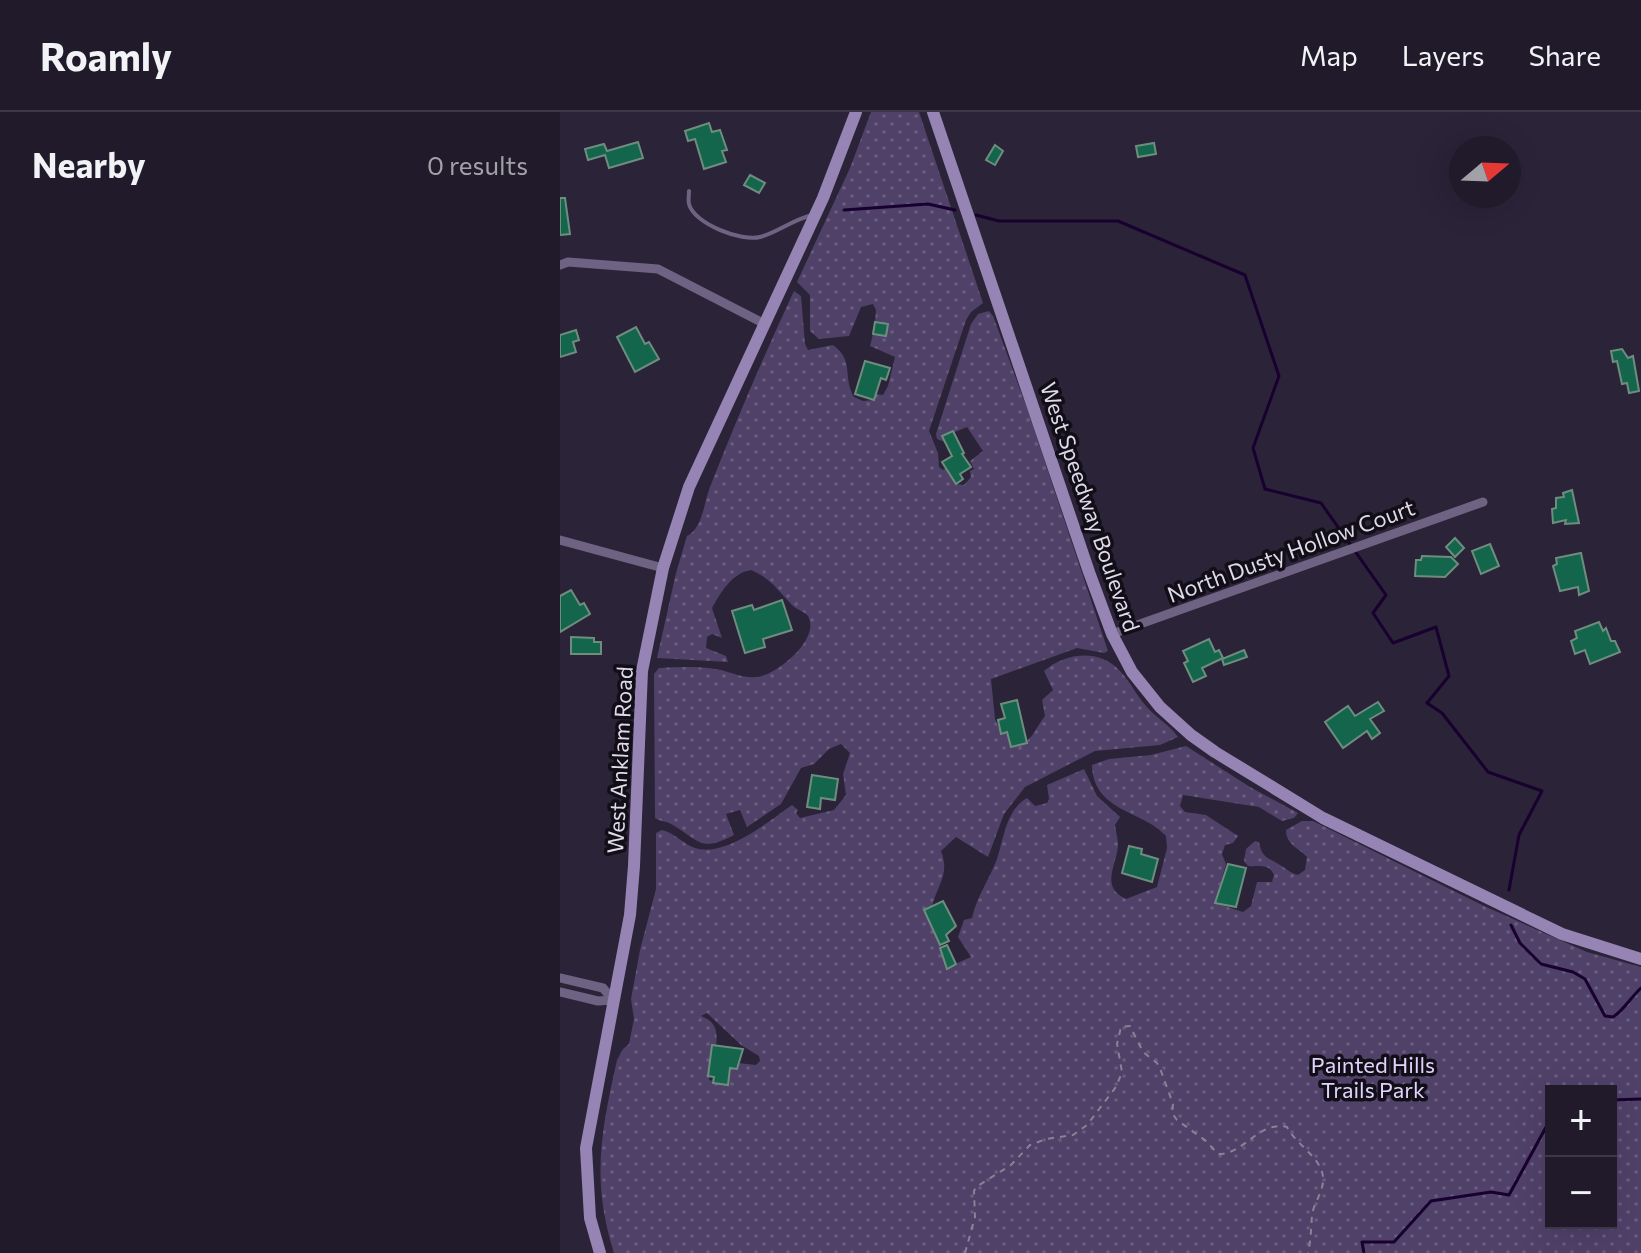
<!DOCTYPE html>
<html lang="en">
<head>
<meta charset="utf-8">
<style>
	body { margin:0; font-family:Commissioner,sans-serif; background:#2d2736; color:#f1f3f6 }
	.controls { position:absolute; right:24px; bottom:24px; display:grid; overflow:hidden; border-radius:0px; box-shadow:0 8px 32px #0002 }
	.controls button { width:72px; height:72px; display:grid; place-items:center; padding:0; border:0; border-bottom:2px solid #3d3847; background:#201a2a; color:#f1f3f6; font:40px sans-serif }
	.compass { position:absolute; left:889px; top:24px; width:72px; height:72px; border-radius:50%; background:#201a2a; box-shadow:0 8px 32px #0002; rotate:71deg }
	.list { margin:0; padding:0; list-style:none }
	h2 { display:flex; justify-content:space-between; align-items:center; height:104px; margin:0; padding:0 32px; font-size:34px }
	h2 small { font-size:26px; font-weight:400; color:#a2a1a8 }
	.map { position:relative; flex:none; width:1081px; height:1141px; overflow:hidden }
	header { display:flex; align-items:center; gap:48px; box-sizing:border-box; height:112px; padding:0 40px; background:#201a2a; border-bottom:2px solid #3d3847 }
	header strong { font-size:38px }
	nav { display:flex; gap:44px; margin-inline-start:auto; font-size:28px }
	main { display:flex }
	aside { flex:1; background:#201a2a }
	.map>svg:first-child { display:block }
	.grass { fill:url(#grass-dots); fill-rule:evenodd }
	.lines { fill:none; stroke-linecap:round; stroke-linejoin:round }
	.stream { stroke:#18012f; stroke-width:3 }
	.building { fill:#13664b; stroke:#6e8d7f; stroke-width:2 }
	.path { stroke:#898395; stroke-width:2; stroke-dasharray:6 6; stroke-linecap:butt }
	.lane { stroke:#6e6382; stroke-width:4 }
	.street { stroke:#6e6382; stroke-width:9 }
	.secondary { stroke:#9684b5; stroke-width:12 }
	.labels { text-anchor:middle; stroke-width:7; stroke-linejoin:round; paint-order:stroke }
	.street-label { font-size:22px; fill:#dfdbe9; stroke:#120e18 }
	.park-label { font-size:22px; fill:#e0d3fb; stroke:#120e18 }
</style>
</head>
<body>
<header>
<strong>Roamly</strong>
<nav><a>Map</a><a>Layers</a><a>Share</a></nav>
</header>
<main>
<aside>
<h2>Nearby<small>0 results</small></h2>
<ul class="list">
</ul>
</aside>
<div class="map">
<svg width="1081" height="1141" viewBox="0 0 1081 1141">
	<defs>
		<pattern id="grass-dots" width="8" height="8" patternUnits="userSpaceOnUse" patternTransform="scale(2)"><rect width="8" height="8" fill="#504169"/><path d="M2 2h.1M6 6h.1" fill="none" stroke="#695c7e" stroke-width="1.8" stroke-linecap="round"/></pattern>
	</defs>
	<rect width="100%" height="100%" fill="#2b2338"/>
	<path class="grass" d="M 311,0 L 359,0 L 423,191 L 411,200 L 406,208 L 369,319 L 378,341 L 379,355 L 383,358 L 386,356 L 395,372 L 404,373 L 411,365 L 410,359 L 414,357 L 410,349 L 423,339 L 407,315 L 383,325 L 385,330 L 377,327 L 376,322 L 411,212 L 418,202 L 429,199 L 433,204 L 468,299 L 548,539 L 544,541 L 517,536 L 431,567 L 435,607 L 441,621 L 447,620 L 451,635 C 475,629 471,622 485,604 L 482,588 L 493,578 L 484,559 C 504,541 539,536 559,558 C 570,569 576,583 586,594 C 595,605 610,613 618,625 L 600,633 L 535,639 L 465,675 L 444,702 L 428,745 L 396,725 L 381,739 C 390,762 378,772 372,794 L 364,798 L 381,835 L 386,856 L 411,845 L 398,825 L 404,808 L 412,806 C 417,784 429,768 437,747 C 444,726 446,698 467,686 L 475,694 L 487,691 L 489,687 L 487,673 L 524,657 L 537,684 L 560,705 L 555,713 C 556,720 558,727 558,734 C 556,755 540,775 566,787 L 597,775 L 607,736 L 606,724 C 583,698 533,700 532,653 L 549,647 L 591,643 L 626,634 L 690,675 L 738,701 L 734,706 L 722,709 L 699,695 L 623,683 L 620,694 L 625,700 L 646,703 L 678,724 L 673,731 L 665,733 L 662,742 L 666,752 L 655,791 L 683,800 L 691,794 L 697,770 L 712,770 L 714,763 C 709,751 699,755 688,754 L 684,749 L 686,737 L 695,729 L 699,730 C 702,746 707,745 720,753 C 727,757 730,761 738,763 L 745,758 L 747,745 C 739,736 726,733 726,718 L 742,709 L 753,709 L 924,794 L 1002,829 L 1027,840 L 1081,855 L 1081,1141 L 54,1141 C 31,1068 41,1020 57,948 L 63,937 L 69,932 L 74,907 L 71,887 L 80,838 L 96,777 L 96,721 L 102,718 C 115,721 123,732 135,736 C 165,746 209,709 232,693 L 238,698 L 236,701 L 240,706 L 274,698 L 286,683 L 283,662 L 290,641 L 281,632 L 269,637 L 254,652 L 241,656 L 221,692 L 187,715 L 180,698 L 166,702 L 174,723 C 141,740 141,730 113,713 C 107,709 101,710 95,706 L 94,562 L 99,556 C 118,555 137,554 155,557 C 170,559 182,567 198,565 C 217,562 261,527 248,504 C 244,499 237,498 233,494 C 218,479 212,467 191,458 C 172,461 161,480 152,496 L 162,526 L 152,522 L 147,525 L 146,536 L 166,544 L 168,550 L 97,546 L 116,461 L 127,424 C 143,416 144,390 150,375 C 176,309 204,243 234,179 L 241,184 L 245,232 L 248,238 L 273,233 C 295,249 282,264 294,285 L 303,289 L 314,288 L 316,282 L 323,283 L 328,274 L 335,245 L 310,234 L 313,222 L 326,224 L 328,212 L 315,210 L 316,198 L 313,192 L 301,195 L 289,224 L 259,227 L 250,219 L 250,183 L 237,170 L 290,56 ZM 147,901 L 181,933 L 199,944 L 200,949 L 196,953 L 178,951 L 177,957 L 170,956 L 168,973 L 149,968 L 152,934 L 156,934 C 158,920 156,909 141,904 ZM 991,979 L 1051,979 L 1051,1111 L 991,1111 Z"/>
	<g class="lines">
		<g class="stream">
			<path d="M 284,98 L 368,92 L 395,98"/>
			<path d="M 416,103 L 439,109 L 558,109 L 685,163 L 719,264 L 693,336 L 705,377 L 761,391 L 826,483 L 813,501 L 833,531 L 876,515 L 889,564 L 867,591 L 882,601 L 928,660 L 982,679 L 959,723 L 949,778"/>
			<path d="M 951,813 L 960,831 L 981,852 L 1013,860 L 1025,867 L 1045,904 L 1053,905 C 1064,898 1071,885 1081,876"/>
			<path d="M 1051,988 L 1081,987"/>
			<path d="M 804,1141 L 802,1130 L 834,1130 L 871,1089 L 931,1080 L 949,1083 L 991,1006"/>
		</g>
	</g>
	<g class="building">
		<path d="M 149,11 L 152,20 L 160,18 L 167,38 L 162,39 L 166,50 L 144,57 L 135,27 L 128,29 L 125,19 Z"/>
		<path d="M 78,30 L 83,46 L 49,56 L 45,43 L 28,48 L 25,37 L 44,32 L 47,39 Z"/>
		<path d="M 594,31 L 596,42 L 578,45 L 576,34 Z"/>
		<path d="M 435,33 L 443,39 L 435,53 L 426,48 Z"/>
		<path d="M 190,63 L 205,71 L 199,81 L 184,73 Z"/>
		<path d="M 0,86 L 5,86 L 10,122 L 0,123 Z"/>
		<path d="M 315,210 L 328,212 L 326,224 L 313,222 Z"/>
		<path d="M 76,215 L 85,232 L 89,230 L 99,247 L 75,260 L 57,225 Z"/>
		<path d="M 16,218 L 19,228 L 13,230 L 16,240 L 0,245 L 0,223 Z"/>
		<path d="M 1062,237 L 1068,246 L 1073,244 L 1079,279 L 1069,281 L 1067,271 L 1062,272 L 1057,249 L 1053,250 L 1051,239 Z"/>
		<path d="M 305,249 L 330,256 L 326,268 L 321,266 L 314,288 L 295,282 Z"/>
		<path d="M 393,319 L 404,341 L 402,342 L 411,355 L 400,362 L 403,367 L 396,372 L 382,350 L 392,344 L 382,324 Z"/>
		<path d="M 1012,378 L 1019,411 L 1005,412 L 1006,408 L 993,411 L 992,397 L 996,396 L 996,386 L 1004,385 L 1003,381 Z"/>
		<path d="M 895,426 L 904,436 L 895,445 L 886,435 Z"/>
		<path d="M 930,432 L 939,454 L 921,462 L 912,439 Z"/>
		<path d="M 1021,441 L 1029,479 L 1019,483 L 1018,475 L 1000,479 L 993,454 L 997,452 L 996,446 Z"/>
		<path d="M 862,444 L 891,445 L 898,452 L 885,465 L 855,464 L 856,448 L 861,448 Z"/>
		<path d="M 11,478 L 20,493 L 24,491 L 30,502 L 0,520 L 0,484 Z"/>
		<path d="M 222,488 L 232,518 L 203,527 L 205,535 L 185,541 L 172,499 L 192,493 L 194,498 Z"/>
		<path d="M 1039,510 L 1043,519 L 1046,516 L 1051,529 L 1055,529 L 1060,540 L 1030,552 L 1025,538 L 1015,542 L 1011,529 L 1017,526 L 1015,519 Z"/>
		<path d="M 11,525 L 34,526 L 34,530 L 41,530 L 41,542 L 11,542 Z"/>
		<path d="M 649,527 L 655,540 L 659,538 L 663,546 L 642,556 L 646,564 L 633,570 L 624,551 L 628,549 L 623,539 Z"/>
		<path d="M 684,538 L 687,545 L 664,553 L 662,547 Z"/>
		<path d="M 457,588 L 467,631 L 451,635 L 447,620 L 441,622 L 438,608 L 445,606 L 441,592 Z"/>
		<path d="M 818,590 L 824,599 L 810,607 L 820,621 L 812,627 L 807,619 L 783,636 L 765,610 L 788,594 L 795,604 Z"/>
		<path d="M 252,663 L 278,667 L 275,688 L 261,686 L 260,697 L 247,695 Z"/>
		<path d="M 569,734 L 582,737 L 581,742 L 598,747 L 592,770 L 562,761 Z"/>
		<path d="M 668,752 L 686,756 L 676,795 L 655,791 Z"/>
		<path d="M 383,789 L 396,814 L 386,823 L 389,829 L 380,833 L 364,798 Z"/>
		<path d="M 387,833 L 396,852 L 387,857 L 380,836 Z"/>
		<path d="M 152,933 L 183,937 L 177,957 L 170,956 L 168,973 L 153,971 L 154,965 L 148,964 Z"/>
	</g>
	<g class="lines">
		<path class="path" d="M 405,1141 L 415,1105 L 414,1079 L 416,1075 L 451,1053 L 470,1033 L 486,1027 L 513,1023 L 527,1013 L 556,975 L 562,960 L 557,932 L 561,915 L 570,914 L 583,940 L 597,951 L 601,959 L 613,992 L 612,1001 L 617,1008 L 646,1029 L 658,1042 C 684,1043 699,1008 727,1015 C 735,1031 757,1043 762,1060 C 767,1076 754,1089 752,1103 C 751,1117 751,1128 748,1141"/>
		<path class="lane" d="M 129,79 C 129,84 128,88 129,92 C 134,112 182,130 200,125 C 219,120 233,107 253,103"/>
		<g class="street">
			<path d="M 0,153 L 8,150 L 98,157 L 203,211"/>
			<path d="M 0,428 L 103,456"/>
			<path d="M 552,522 L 923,390"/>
			<path d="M 0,866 L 43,876 L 53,888"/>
			<path d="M 0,880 L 38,889 L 53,888"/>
		</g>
		<g class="secondary">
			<path d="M 373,0 L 529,460 L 552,522 L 572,560 L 600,595 L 631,623 L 655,640 L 763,706 L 1002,822 L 1081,847"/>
			<path d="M 40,1141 L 30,1106 L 26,1036 L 70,803 L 74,754 L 82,559 L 103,456 L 129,375 L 263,86 L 296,0"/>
		</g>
	</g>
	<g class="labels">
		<g class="street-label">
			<text transform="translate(530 395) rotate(71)" y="8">West Speedway Boulevard</text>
			<text transform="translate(731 439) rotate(-20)" y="8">North Dusty Hollow Court</text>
			<text transform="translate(60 648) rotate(-87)" y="8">West Anklam Road</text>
		</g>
		<g class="park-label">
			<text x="813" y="961">Painted Hills<tspan x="813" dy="25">Trails Park</tspan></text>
		</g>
	</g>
</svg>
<div class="controls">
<button>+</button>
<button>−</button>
</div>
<svg class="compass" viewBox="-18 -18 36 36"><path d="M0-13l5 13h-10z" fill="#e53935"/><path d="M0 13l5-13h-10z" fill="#a2a1a8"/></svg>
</div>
</main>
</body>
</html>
